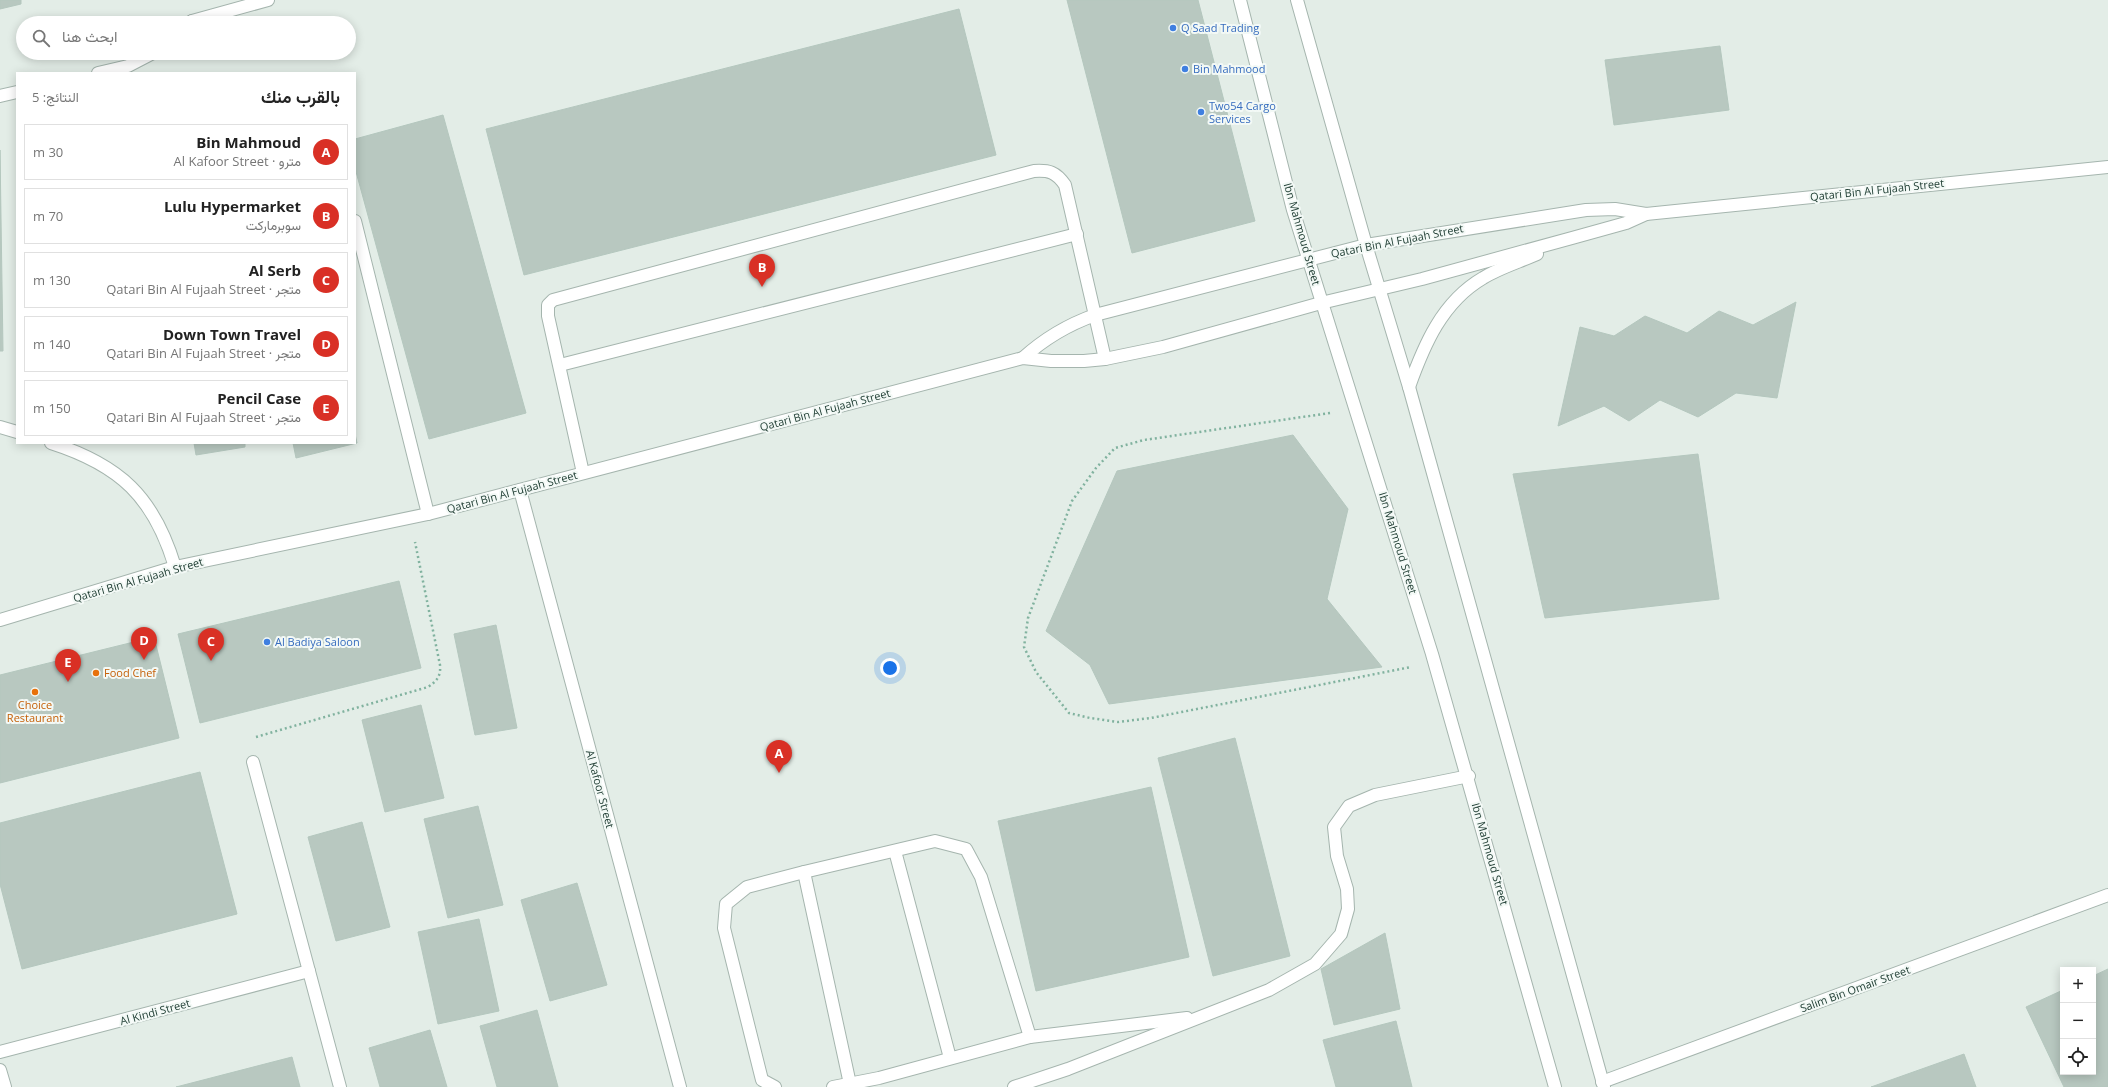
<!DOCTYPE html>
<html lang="ar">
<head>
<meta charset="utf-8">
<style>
	body { margin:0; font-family:"Open Sans",Vazirmatn,sans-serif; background:#f6f6f6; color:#222; direction:rtl }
	.controls { position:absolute; right:12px; bottom:12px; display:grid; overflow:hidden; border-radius:0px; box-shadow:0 2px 10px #0003 }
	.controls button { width:36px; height:36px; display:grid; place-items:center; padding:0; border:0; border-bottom:1px solid #e0e0e0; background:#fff; color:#222; font:20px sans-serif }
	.you { position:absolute; left:890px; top:668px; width:14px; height:14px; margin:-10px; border:3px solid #fff; border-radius:50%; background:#1a73e8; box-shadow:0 0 0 6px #1a73e833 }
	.badge { display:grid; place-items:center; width:26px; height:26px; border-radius:50%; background:#d93025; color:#fff; font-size:13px; font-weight:700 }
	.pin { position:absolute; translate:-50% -33px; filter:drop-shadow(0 1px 2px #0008) }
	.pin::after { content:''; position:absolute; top:21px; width:14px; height:12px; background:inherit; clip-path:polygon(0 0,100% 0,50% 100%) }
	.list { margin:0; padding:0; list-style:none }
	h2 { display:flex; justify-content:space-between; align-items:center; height:52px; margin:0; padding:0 16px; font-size:17px }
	h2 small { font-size:13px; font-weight:400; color:#767676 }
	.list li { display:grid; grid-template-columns:26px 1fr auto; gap:12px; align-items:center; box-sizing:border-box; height:56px; margin:0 8px 8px; padding:0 8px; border:1px solid #e0e0e0; border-radius:0px }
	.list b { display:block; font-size:15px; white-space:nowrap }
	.list p { margin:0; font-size:13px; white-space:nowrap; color:#767676 }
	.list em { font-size:13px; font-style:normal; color:#767676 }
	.icon { flex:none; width:22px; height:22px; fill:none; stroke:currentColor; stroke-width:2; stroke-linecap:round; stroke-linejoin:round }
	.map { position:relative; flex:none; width:2108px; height:1087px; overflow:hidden; direction:ltr }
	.search { position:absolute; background:#fff; box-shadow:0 2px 10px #0003; left:16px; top:16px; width:340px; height:44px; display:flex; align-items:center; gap:10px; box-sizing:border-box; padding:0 14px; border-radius:22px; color:#767676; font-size:15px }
	.panel { position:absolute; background:#fff; box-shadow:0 2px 10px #0003; left:16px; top:72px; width:340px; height:372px; border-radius:0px; direction:rtl }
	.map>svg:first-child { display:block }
	.building { fill:#b8c8c0; stroke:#b4c7be }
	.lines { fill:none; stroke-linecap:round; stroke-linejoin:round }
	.service-casing { stroke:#a5b5ae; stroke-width:14 }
	.minor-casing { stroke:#a5b5ae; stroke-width:14 }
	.tertiary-casing { stroke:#a5b5ae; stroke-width:14 }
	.path { stroke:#81b29f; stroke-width:2.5; stroke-dasharray:2 3; stroke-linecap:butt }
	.service { stroke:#fff; stroke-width:12 }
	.minor { stroke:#fff; stroke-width:12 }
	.tertiary { stroke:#fff; stroke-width:12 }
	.shop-dot { fill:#3f7fe0; stroke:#f3f9f6; stroke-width:1.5 }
	.food-dot { fill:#e8710a; stroke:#f3f9f6; stroke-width:1.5 }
	.labels { text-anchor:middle; stroke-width:4; stroke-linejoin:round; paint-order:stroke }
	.shop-label { font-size:11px; fill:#366cbe; stroke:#f3f9f6; text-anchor:start }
	.street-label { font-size:11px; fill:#213f35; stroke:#f3f9f6 }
	.food-label { font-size:11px; fill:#c56008; stroke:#f3f9f6; text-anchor:start }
</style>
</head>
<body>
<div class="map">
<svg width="2108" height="1087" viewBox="0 0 2108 1087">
	<rect width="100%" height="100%" fill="#e3ede7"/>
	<g class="building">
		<path d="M 0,0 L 21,0 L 21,4 L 0,9 Z"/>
		<path d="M 1067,0 L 1198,0 L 1255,221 L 1132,253 Z"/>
		<path d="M 959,9 L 996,155 L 524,275 L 486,129 Z"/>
		<path d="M 1720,46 L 1729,110 L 1614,125 L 1605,60 Z"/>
		<path d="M 443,115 L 526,413 L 429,439 L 355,168 L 355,139 Z"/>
		<path d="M 0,150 L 3,351 L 0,351 Z"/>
		<path d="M 1796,302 L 1777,398 L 1736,393 L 1698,417 L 1660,400 L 1629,421 L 1604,406 L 1558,426 L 1580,327 L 1614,336 L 1645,316 L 1687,333 L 1719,311 L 1753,325 Z"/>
		<path d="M 355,434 L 357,443 L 296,458 L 293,443 L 355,443 Z"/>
		<path d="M 1293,435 L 1348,509 L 1327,599 L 1382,667 L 1109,704 L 1090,665 L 1046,631 L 1117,471 Z"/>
		<path d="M 194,443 L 245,443 L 245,447 L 196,455 Z"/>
		<path d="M 1698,454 L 1719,599 L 1545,618 L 1513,474 Z"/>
		<path d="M 399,581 L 421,668 L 200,723 L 178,634 Z"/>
		<path d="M 496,625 L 517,728 L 475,735 L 454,634 Z"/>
		<path d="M 154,637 L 179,738 L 0,783 L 0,675 Z"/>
		<path d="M 421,705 L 444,798 L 385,812 L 362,720 Z"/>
		<path d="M 1235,738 L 1290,956 L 1213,976 L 1158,758 Z"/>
		<path d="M 200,772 L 237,914 L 22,969 L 0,884 L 0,823 Z"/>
		<path d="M 1151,787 L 1189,957 L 1036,991 L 998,821 Z"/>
		<path d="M 478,806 L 503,905 L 448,918 L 424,819 Z"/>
		<path d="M 362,822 L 390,927 L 336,941 L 308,837 Z"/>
		<path d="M 577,883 L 607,985 L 550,1001 L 521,900 Z"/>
		<path d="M 479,919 L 499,1011 L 438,1024 L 418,932 Z"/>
		<path d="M 1385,933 L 1400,1009 L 1334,1025 L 1321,969 Z"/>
		<path d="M 2108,969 L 2108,1087 L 2064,1087 L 2026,1007 L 2063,990 L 2063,1072 L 2093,1072 L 2093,976 Z"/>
		<path d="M 537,1010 L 558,1087 L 497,1087 L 480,1026 Z"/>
		<path d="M 1396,1021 L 1412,1087 L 1336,1087 L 1323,1040 Z"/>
		<path d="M 430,1030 L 447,1087 L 380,1087 L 369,1048 Z"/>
		<path d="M 1964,1054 L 1976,1087 L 1871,1087 Z"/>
		<path d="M 292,1057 L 300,1087 L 176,1087 Z"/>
	</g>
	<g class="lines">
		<g class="service-casing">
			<g id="service">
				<path d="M 192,21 L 268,0"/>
				<path d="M 355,221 L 428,514"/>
				<path d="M 560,365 L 1077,234"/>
				<path d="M 583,473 L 548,316 L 548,305 L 553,300 L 1034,171 C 1049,170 1056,172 1065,185 L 1105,359"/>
				<path d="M 895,851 L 950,1058"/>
				<path d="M 804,872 L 850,1084"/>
				<path d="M 775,1087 L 762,1080 L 724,928 L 726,904 L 747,887 L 804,872 L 935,841 L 966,849 L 981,877 L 1030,1037"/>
				<path d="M 833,1087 L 879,1078 L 1030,1037 L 1187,1018"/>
				<path d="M 1014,1087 L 1068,1069 L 1269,990 L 1315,964 L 1341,934 L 1348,909 L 1347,889 L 1337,856 L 1334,827 L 1349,806 L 1375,795 L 1469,776"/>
			</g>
		</g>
		<g class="minor-casing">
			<g id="minor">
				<path d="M 190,23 L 192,21"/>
				<path d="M 98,73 L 128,66 L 153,53"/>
				<path d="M 0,96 L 17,92"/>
				<path d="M 0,427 L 17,432"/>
				<path d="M 51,443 C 120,465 154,497 175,567"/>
				<path d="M 520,490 L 680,1087"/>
				<path d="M 253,762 L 340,1087"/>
				<path d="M 0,1052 L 309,971"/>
				<path d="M 0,1070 L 5,1087"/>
				<path d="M 1602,1082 L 2108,895"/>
			</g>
		</g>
		<g class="tertiary-casing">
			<g id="tertiary">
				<path d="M 1240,0 L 1293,210 L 1432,654 L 1555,1087"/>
				<path d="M 1297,0 L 1366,245 L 1409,387 L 1604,1087"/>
				<path d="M 1023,358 C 1045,338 1067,325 1095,315 L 1366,245 L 1586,210 L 1615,209 L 1646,214 L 2108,167"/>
				<path d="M 1409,387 C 1424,345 1442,302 1483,278 C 1499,268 1519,262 1537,254"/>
				<path d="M 0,620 L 175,567 L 428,514 L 1023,358 L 1051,361 L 1084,361 L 1105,359 L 1163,347 L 1321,303 L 1422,279 L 1572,238 L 1626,223 L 1646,214"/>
			</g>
		</g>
		<g class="path">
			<path d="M 1330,413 L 1144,440 L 1115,448 L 1096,468 L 1072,501 L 1028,618 L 1024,647 L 1036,672 L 1069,713 L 1090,718 L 1118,722 L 1151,718 L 1411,667"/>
			<path d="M 256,737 L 428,687 C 437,681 441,676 440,665 L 415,542"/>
		</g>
		<use href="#service" class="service"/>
		<use href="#minor" class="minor"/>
		<use href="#tertiary" class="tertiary"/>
	</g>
	<g class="shop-dot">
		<circle cx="1173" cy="28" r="4"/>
		<circle cx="1185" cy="69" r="4"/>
		<circle cx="1201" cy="112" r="4"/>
		<circle cx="267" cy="642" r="4"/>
	</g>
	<g class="food-dot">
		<circle cx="96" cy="673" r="4"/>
		<circle cx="35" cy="692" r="4"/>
	</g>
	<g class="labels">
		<g class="shop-label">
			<text x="1181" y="32">Q Saad Trading</text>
			<text x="1193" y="73">Bin Mahmood</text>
			<text x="1209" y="110">Two54 Cargo<tspan x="1209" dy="13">Services</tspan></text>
			<text x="275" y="646">Al Badiya Saloon</text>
		</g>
		<g class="street-label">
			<text transform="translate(1877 190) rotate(-6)" y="4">Qatari Bin Al Fujaah Street</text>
			<text transform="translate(1302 234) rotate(74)" y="4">Ibn Mahmoud Street</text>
			<text transform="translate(1397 241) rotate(-11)" y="4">Qatari Bin Al Fujaah Street</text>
			<text transform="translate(825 410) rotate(-15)" y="4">Qatari Bin Al Fujaah Street</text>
			<text transform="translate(512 492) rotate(-15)" y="4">Qatari Bin Al Fujaah Street</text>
			<text transform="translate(1398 543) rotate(73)" y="4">Ibn Mahmoud Street</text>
			<text transform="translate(138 580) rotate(-16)" y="4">Qatari Bin Al Fujaah Street</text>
			<text transform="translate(600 789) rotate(75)" y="4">Al Kafoor Street</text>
			<text transform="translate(1490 854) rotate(74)" y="4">Ibn Mahmoud Street</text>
			<text transform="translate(1855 989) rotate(-20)" y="4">Salim Bin Omair Street</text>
			<text transform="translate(155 1012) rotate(-15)" y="4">Al Kindi Street</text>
		</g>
		<g class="food-label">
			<text x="104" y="677">Food Chef</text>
			<text x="35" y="709" text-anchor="middle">Choice<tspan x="35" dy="13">Restaurant</tspan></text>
		</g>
	</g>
</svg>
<div class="controls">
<button>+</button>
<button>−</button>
<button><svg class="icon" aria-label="locate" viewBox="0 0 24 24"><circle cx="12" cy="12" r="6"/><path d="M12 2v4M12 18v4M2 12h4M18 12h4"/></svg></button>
</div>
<div class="you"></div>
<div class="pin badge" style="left:779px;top:773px">A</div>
<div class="pin badge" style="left:762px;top:287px">B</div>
<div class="pin badge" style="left:211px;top:661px">C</div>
<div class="pin badge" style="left:144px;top:660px">D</div>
<div class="pin badge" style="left:68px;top:682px">E</div>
<div class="search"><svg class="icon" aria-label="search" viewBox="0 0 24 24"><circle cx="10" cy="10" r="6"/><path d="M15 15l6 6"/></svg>ابحث هنا</div>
<section class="panel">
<h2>بالقرب منك<small>النتائج: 5</small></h2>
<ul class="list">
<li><span class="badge">A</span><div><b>Bin Mahmoud</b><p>مترو · Al Kafoor Street</p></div><em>30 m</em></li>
<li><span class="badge">B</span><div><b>Lulu Hypermarket</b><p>سوبرماركت</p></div><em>70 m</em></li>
<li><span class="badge">C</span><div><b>Al Serb</b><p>متجر · Qatari Bin Al Fujaah Street</p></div><em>130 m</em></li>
<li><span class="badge">D</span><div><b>Down Town Travel</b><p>متجر · Qatari Bin Al Fujaah Street</p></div><em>140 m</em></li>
<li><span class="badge">E</span><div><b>Pencil Case</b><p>متجر · Qatari Bin Al Fujaah Street</p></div><em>150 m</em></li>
</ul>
</section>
</div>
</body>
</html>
